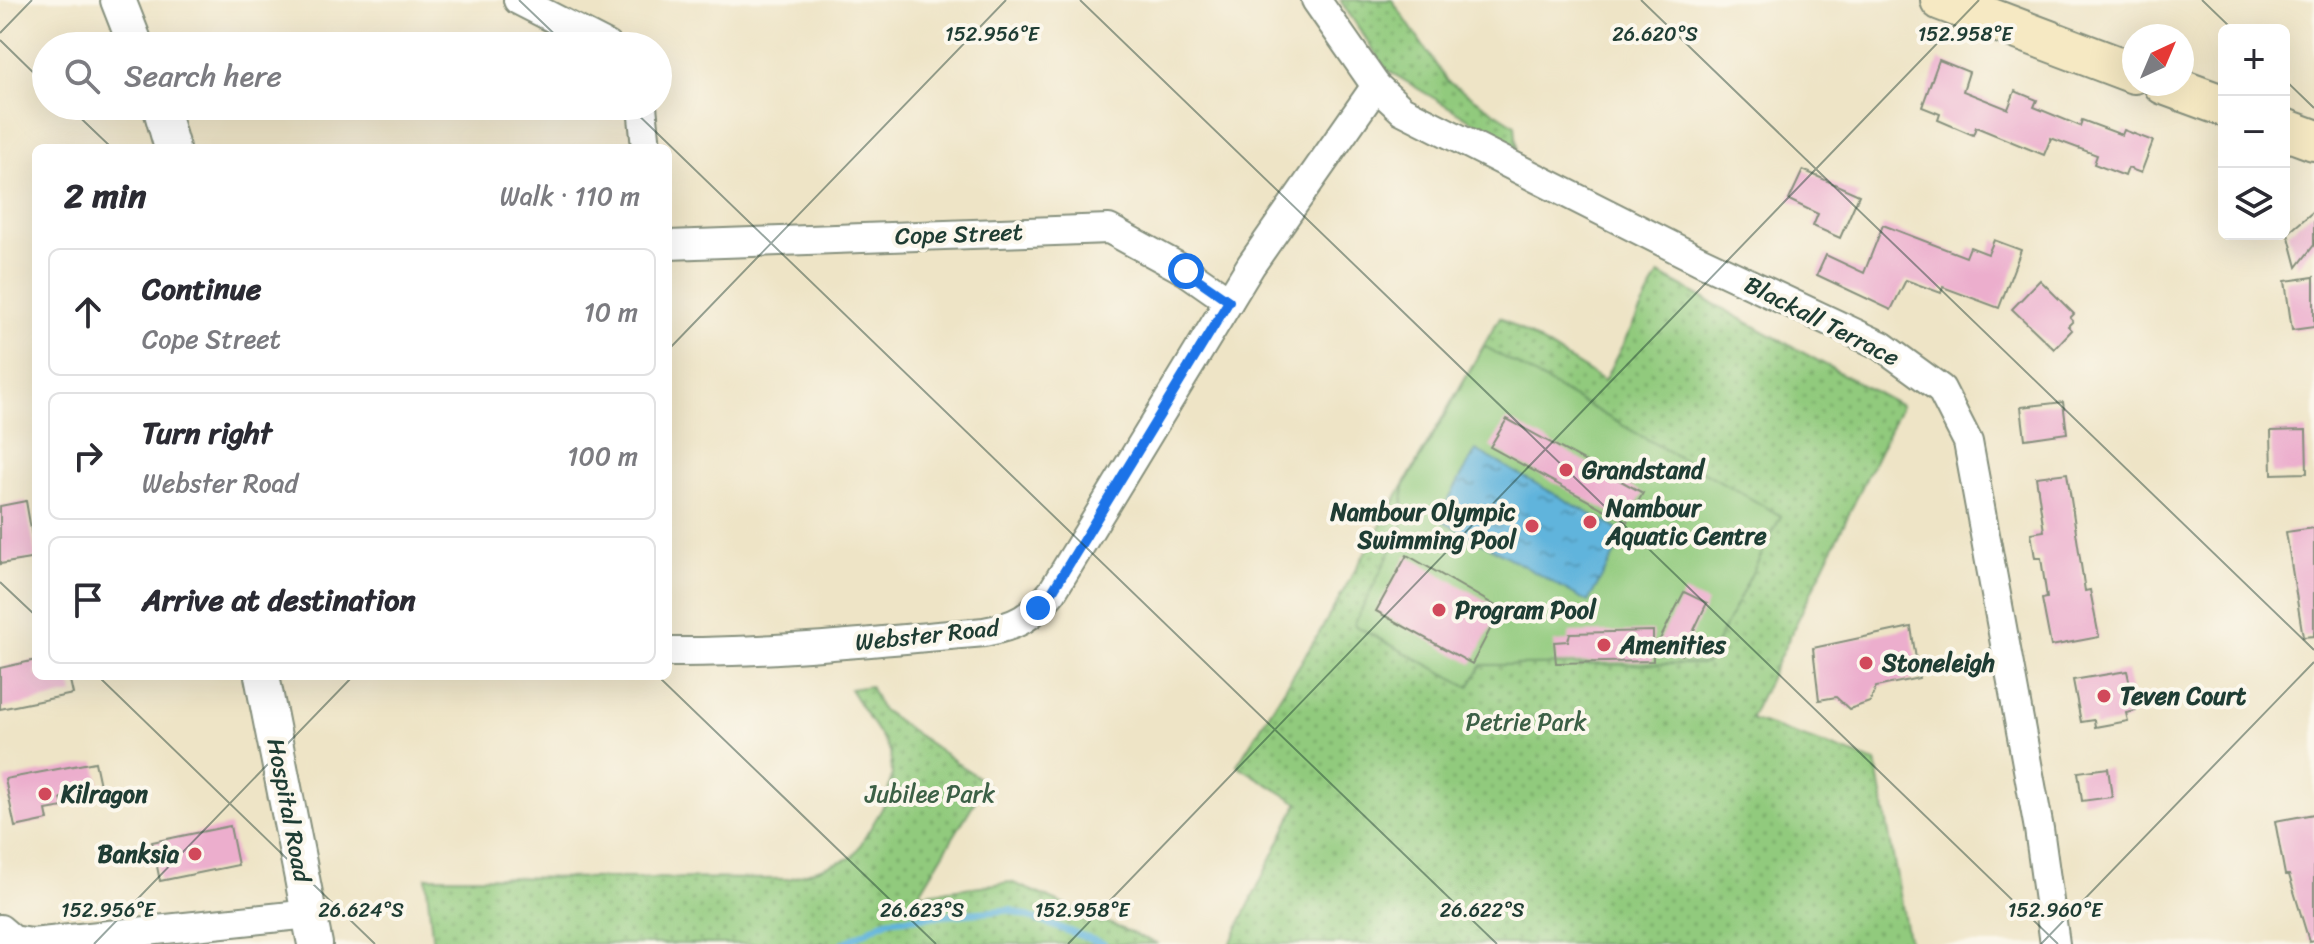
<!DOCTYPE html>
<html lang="en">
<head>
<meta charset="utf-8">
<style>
	body { margin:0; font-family:Sriracha,sans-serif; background:#f7f7f7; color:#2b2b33 }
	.controls { position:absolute; right:24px; top:24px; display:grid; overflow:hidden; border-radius:12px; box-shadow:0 8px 32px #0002 }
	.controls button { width:72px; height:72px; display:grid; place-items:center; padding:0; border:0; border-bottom:2px solid #e1e1e2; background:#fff; color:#2b2b33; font:40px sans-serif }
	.compass { position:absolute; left:2122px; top:24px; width:72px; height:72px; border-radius:50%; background:#fff; box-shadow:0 8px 32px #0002; rotate:44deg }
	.stop { position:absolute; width:24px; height:24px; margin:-18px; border:6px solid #1a73e8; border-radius:50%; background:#fff }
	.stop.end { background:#1a73e8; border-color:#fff; box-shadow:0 2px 8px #0008 }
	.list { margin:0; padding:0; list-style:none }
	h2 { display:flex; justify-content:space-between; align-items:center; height:104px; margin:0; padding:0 32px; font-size:34px }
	h2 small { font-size:26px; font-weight:400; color:#7c7c81 }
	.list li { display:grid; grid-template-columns:52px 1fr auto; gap:24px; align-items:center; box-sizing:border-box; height:128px; margin:0 16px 16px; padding:0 16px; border:2px solid #e1e1e2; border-radius:12px }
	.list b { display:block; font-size:30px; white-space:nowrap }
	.list p { margin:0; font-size:26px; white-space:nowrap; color:#7c7c81 }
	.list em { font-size:26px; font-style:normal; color:#7c7c81 }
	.icon { flex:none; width:44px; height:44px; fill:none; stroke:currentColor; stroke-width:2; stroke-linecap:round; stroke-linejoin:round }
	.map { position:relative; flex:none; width:2314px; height:944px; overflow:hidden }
	.search { position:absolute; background:#fff; box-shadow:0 8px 32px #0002; left:32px; top:32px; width:640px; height:88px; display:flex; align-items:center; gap:20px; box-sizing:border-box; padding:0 28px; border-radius:44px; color:#7c7c81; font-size:30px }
	.panel { position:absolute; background:#fff; box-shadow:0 8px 32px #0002; left:32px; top:144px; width:640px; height:536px; border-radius:12px }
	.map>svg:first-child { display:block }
	.green { fill:url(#green-dots); stroke:#588458; stroke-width:2 }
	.pitch { fill:#91ca7d; stroke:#588458; stroke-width:2 }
	.water { fill:url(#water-ripples); stroke:#407888; stroke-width:2 }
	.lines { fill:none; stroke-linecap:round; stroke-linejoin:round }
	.stream { stroke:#60b4dc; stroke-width:7 }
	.building { fill:#ecaecd }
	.minor-casing { stroke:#86907d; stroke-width:32 }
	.tertiary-casing { stroke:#86907d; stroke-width:38 }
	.secondary-casing { stroke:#86907d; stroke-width:44 }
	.minor { stroke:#fff; stroke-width:28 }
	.tertiary { stroke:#fff; stroke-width:34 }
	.secondary { stroke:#f6e9c3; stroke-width:40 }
	.route { stroke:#1a73e8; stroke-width:10 }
	.ticks { fill:none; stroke:#1f3d34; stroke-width:2; stroke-opacity:0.45 }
	.poi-dot { fill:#d1495b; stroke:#fbf7ec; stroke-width:3 }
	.labels { text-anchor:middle; stroke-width:8; stroke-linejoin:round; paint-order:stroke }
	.street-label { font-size:24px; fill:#1f3d34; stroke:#fbf7ec }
	.poi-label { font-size:24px; font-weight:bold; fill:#1f3d34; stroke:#fbf7ec; text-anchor:start }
	.park-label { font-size:24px; fill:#3c6046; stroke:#fbf7ec }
	.ticks-label { font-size:20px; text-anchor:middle; fill:#1f3d34; stroke:#fbf7ec; stroke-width:8; stroke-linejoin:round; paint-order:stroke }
</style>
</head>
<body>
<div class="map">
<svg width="2314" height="944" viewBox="0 0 2314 944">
	<defs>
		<pattern id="green-dots" width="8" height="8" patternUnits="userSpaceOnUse" patternTransform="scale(2)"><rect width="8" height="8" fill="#91ca7d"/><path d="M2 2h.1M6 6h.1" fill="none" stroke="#76a567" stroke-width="1.8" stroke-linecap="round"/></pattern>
		<pattern id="water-ripples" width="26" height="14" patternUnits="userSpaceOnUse" patternTransform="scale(2)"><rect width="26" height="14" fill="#60b4dc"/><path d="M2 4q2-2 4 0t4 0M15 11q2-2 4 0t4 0" fill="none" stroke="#4f94b3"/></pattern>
	</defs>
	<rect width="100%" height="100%" fill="#fbf7ec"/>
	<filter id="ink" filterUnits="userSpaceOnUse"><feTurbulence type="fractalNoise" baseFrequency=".0125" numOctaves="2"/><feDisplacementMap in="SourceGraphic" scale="16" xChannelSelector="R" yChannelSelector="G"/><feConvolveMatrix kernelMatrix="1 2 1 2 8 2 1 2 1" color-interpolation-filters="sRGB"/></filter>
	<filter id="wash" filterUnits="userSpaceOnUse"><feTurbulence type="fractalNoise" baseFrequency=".006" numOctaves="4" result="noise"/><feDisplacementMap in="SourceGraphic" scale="32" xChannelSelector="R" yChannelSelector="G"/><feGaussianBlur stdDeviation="1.8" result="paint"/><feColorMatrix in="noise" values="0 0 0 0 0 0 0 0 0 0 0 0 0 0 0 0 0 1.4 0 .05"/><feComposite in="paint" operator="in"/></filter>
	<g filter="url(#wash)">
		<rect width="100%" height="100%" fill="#eee4c6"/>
		<g class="green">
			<path d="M 1340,0 L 1392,0 L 1447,81 L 1515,125 L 1517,148 L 1387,70 Z"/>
			<path d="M 1659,274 L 1901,406 L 1750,719 L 1876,762 L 1909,944 L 1230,944 L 1298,803 L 1237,765 L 1318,635 L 1500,317 L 1604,381 Z"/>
			<path d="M 870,686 L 881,709 L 986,783 L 919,894 L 1011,882 L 1158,944 L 824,944 L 822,942 L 821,944 L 433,944 L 426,877 L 789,879 L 853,857 L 886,802 L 892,774 L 890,751 L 850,689 Z"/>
		</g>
		<path class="pitch" d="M 1484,346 L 1781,516 L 1706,664 L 1482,665 L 1469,687 L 1354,625 L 1402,528 L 1404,487 Z"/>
		<path class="water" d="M 1476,450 L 1626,534 L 1588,602 L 1438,518 Z"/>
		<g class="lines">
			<path class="stream" d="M 843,944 L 888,920 L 1010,910 L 1104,944"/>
		</g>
		<g id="blocks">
			<g class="building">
				<path d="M 1939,60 L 1969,72 L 1963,91 L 2008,109 L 2015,91 L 2037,100 L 2034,107 L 2080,126 L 2082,120 L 2122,135 L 2124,130 L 2153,141 L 2141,173 L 2128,168 L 2125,176 L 2094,164 L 2097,155 L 2051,138 L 2044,155 L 1976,127 L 1973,135 L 1938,120 L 1940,114 L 1922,107 Z"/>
				<path d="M 1803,170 L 1859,195 L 1840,238 L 1813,226 L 1818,214 L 1789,200 Z"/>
				<path d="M 2314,211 L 2314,245 L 2297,267 L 2288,233 Z"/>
				<path d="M 1883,225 L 1966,257 L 1970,247 L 1988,254 L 1994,240 L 2021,250 L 1999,308 L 1943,287 L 1941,293 L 1906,280 L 1891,310 L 1817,275 L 1826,255 L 1864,273 Z"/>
				<path d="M 2314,277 L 2314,327 L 2292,330 L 2285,281 Z"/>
				<path d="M 2040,280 L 2074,314 L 2070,318 L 2073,321 L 2068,326 L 2072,330 L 2054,349 L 2012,309 Z"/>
				<path d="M 2063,402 L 2067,433 L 2025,439 L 2021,407 Z"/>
				<path d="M 1507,419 L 1643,493 L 1627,522 L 1490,447 Z"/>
				<path d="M 2306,430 L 2307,473 L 2272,474 L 2271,431 Z"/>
				<path d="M 2067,473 L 2085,591 L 2090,590 L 2099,637 L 2051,646 L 2042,599 L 2047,598 L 2041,558 L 2035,558 L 2031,533 L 2044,531 L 2036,477 Z"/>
				<path d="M 26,501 L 36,558 L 0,564 L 0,506 Z"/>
				<path d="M 2314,528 L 2314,636 L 2303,637 L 2286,532 Z"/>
				<path d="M 1407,555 L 1501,609 L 1472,664 L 1376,611 Z"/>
				<path d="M 1684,592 L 1707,603 L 1682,655 L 1658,643 Z"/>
				<path d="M 1911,627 L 1919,678 L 1876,687 L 1870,702 L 1849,709 L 1836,697 L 1819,700 L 1813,648 Z"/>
				<path d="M 1653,631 L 1653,661 L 1556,663 L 1554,642 L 1568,641 L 1570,633 Z"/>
				<path d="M 36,660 L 36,676 L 69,676 L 73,694 L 0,709 L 0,668 Z"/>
				<path d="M 2127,671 L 2136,711 L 2126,713 L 2128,721 L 2095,727 L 2094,720 L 2081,722 L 2073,680 Z"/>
				<path d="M 95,762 L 101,790 L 61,798 L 63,807 L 46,810 L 48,820 L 15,827 L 5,779 Z"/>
				<path d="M 2108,768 L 2112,797 L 2082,801 L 2078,772 Z"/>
				<path d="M 2314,814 L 2314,940 L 2309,941 L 2289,875 L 2285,875 L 2275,821 Z"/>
				<path d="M 230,826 L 238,865 L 160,881 L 152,842 Z"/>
			</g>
		</g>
	</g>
	<g filter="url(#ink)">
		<use href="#blocks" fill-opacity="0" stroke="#86907d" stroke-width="2"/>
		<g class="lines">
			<g class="minor-casing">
				<g id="minor">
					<path d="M 518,0 L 608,46"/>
					<path d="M 1316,0 L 1376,86 L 1402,110 L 1699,260 L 1882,346 L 1941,389 L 1968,442 L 2039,829 L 2055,944"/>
					<path d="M 642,106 L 646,148"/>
					<path d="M 668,245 L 1109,229 L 1186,271 L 1229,301"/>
					<path d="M 668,652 C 773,653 879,641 984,632 C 1017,626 1031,618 1052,592 L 1251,265 L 1376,86"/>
					<path d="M 0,929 L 13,940 L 32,943 L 310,914"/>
				</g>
			</g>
			<g class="tertiary-casing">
				<g id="tertiary">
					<path d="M 118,0 L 136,46"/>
					<path d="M 160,106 L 172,148"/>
					<path d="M 262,676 L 315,944"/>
				</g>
			</g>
			<g class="secondary-casing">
				<g id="secondary">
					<path d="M 1941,0 L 2134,73"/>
					<path d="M 2164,84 L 2224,106"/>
					<path d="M 2284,129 L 2314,140"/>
				</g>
			</g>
			<use href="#minor" class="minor"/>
			<use href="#tertiary" class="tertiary"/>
			<use href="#secondary" class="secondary"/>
		</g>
	</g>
	<g class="lines" filter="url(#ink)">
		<path class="route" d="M 1038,608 L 1052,592 L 1229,301 L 1186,271"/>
	</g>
	<path class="ticks" d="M 519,0 L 567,46M 1080,0 L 2058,944M 1641,0 L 2314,650M 2202,0 L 2233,30M 0,33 L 32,0M 0,40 L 46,85M 2284,79 L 2314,108M 68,106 L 112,148M 629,106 L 1497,944M 668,350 L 1006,0M 0,582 L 36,616M 98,676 L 375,944M 658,676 L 936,944M 94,944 L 353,676M 1068,944 L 1979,0M 2041,944 L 2314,662"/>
	<g class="poi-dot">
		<circle cx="1566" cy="470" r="8"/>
		<circle cx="1590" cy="522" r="8"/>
		<circle cx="1532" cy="526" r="8"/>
		<circle cx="1439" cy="610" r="8"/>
		<circle cx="1604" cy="645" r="8"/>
		<circle cx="1866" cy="663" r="8"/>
		<circle cx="2104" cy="696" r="8"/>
		<circle cx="45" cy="794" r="8"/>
		<circle cx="195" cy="854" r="8"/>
	</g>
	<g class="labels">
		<g class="street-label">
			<text transform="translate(959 234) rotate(-2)" y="8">Cope Street</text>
			<text transform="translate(1822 321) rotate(27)" y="8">Blackall Terrace</text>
			<text transform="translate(927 635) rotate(-6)" y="8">Webster Road</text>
			<text transform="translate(289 810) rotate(79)" y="8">Hospital Road</text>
		</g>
		<g class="poi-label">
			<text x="1582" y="478">Grandstand</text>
			<text x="1606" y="516">Nambour<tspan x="1606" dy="28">Aquatic Centre</tspan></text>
			<text x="1516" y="520" text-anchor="end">Nambour Olympic<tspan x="1516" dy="28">Swimming Pool</tspan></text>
			<text x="1455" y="618">Program Pool</text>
			<text x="1620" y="653">Amenities</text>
			<text x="1882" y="671">Stoneleigh</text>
			<text x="2120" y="704">Teven Court</text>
			<text x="61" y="802">Kilragon</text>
			<text x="179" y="862" text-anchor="end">Banksia</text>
		</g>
		<g class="park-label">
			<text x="1526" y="730">Petrie Park</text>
			<text x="930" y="802">Jubilee Park</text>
		</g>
	</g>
	<g class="ticks-label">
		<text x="1655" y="41">26.620°S</text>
		<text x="992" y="41">152.956°E</text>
		<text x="1965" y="41">152.958°E</text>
		<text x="108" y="917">152.956°E</text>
		<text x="1082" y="917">152.958°E</text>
		<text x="2055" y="917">152.960°E</text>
		<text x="361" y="917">26.624°S</text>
		<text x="922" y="917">26.623°S</text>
		<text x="1482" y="917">26.622°S</text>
	</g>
</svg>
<div class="controls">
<button>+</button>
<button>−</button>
<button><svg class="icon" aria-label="layers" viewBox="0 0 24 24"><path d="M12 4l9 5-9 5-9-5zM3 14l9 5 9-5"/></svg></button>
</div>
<svg class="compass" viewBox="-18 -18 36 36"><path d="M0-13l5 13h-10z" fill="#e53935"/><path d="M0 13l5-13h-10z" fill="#7c7c81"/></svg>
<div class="stop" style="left:1186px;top:271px"></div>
<div class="stop end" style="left:1038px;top:608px"></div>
<div class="search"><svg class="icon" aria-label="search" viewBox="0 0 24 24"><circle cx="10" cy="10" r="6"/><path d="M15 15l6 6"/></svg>Search here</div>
<section class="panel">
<h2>2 min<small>Walk · 110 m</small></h2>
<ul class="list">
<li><svg class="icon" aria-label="ahead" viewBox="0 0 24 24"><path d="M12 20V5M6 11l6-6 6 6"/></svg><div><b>Continue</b><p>Cope Street</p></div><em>10 m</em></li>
<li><svg class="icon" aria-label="right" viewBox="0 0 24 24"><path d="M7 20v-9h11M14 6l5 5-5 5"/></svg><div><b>Turn right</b><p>Webster Road</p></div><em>100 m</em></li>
<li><svg class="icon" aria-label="arrive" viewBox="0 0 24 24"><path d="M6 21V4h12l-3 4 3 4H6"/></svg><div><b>Arrive at destination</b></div></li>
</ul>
</section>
</div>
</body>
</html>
